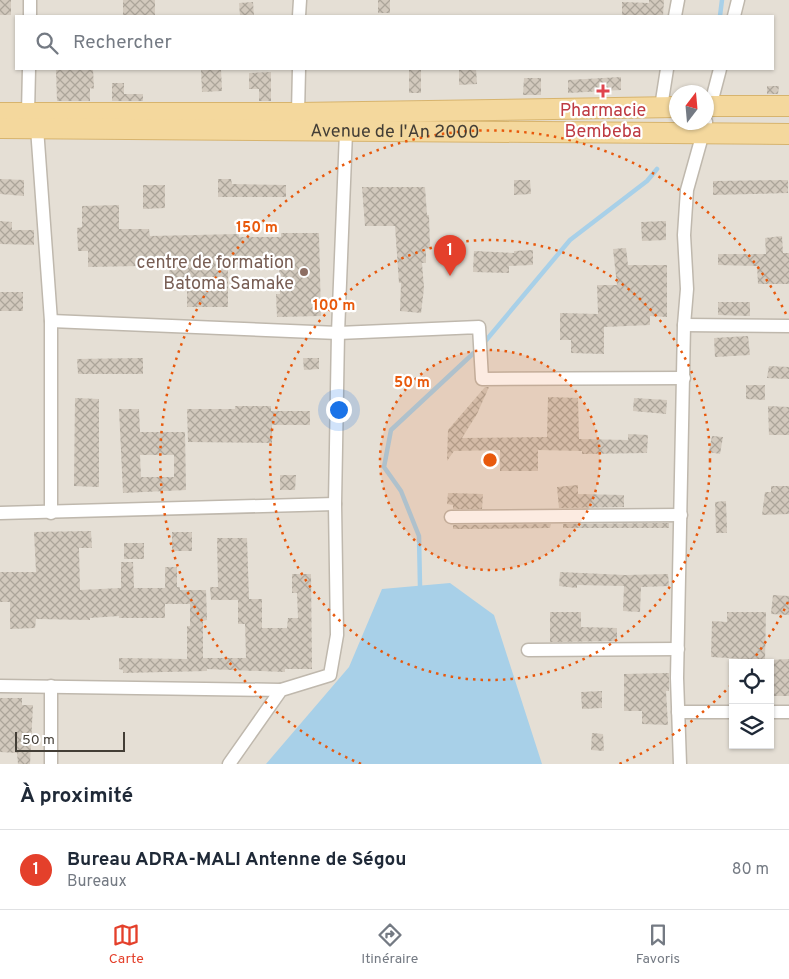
<!DOCTYPE html>
<html lang="fr">
<head>
<meta charset="utf-8">
<style>
	body { margin:0; font-family:Overpass,sans-serif; background:#f6f6f7; color:#1f2937 }
	.controls { position:absolute; right:15px; bottom:15px; display:grid; overflow:hidden; border-radius:0px; box-shadow:0 1px 4px #0004 }
	.controls button { width:45px; height:45px; display:grid; place-items:center; padding:0; border:0; border-bottom:1px solid #e0e1e3; background:#fff; color:#1f2937; font:25px sans-serif }
	.compass { position:absolute; left:669px; top:85px; width:45px; height:45px; border-radius:50%; background:#fff; box-shadow:0 1px 4px #0004; rotate:16deg }
	.scale { position:absolute; left:15px; bottom:12px; width:110px; box-sizing:border-box; padding-left:5px; border:2px solid #433e36; border-top:0; font-size:14px; line-height:18px; white-space:nowrap; color:#433e36; -webkit-text-stroke:4px #fff; paint-order:stroke }
	.you { position:absolute; left:338px; top:409px; width:18px; height:18px; margin:-12px; border:4px solid #fff; border-radius:50%; background:#1a73e8; box-shadow:0 0 0 8px #1a73e833 }
	.badge { display:grid; place-items:center; width:32px; height:32px; border-radius:50%; background:#e4402b; color:#fff; font-size:16px; font-weight:700 }
	.pin { position:absolute; translate:-50% -41px; filter:drop-shadow(0 1px 2px #0008) }
	.pin::after { content:''; position:absolute; top:26px; width:18px; height:15px; background:inherit; clip-path:polygon(0 0,100% 0,50% 100%) }
	.list { margin:0; padding:0; list-style:none }
	h2 { display:flex; justify-content:space-between; align-items:center; height:65px; margin:0; padding:0 20px; font-size:21px }
	h2 small { font-size:16px; font-weight:400; color:#747a83 }
	.list li { display:grid; grid-template-columns:32px 1fr auto; gap:15px; align-items:center; box-sizing:border-box; height:80px; padding:0 20px; border-top:1px solid #e0e1e3 }
	.list b { display:block; font-size:19px; white-space:nowrap }
	.list p { margin:0; font-size:16px; white-space:nowrap; color:#747a83 }
	.list em { font-size:16px; font-style:normal; color:#747a83 }
	.icon { flex:none; width:28px; height:28px; fill:none; stroke:currentColor; stroke-width:2; stroke-linecap:round; stroke-linejoin:round }
	.map { position:relative; flex:none; width:789px; height:764px; overflow:hidden }
	.search { position:absolute; background:#fff; box-shadow:0 1px 4px #0004; left:15px; right:15px; top:15px; height:55px; display:flex; align-items:center; gap:12px; box-sizing:border-box; padding:0 18px; border-radius:0px; color:#747a83; font-size:19px }
	.sheet { height:145px; background:#fff }
	nav { display:flex; justify-content:space-around; align-items:center; box-sizing:border-box; height:70px; border-top:1px solid #e0e1e3; background:#fff; font-size:14px; color:#747a83 }
	nav a { display:grid; justify-items:center; gap:2px }
	nav .on { color:#e4402b }
	.map>svg:first-child { display:block }
	.residential { fill:#e5dfd5; fill-rule:evenodd }
	.water { fill:#a8d0e8 }
	.lines { fill:none; stroke-linecap:round; stroke-linejoin:round }
	.stream { stroke:#a8d0e8; stroke-width:4.5 }
	.building { fill:url(#building-cross-hatch); fill-rule:evenodd }
	.street-casing { stroke:#bfb8ad; stroke-width:15 }
	.primary-casing { stroke:#d7b46e; stroke-width:22 }
	.street { stroke:#fff; stroke-width:12 }
	.primary { stroke:#f4d89d; stroke-width:20 }
	.ring { fill:none; stroke:#e8590c; stroke-width:2.5; stroke-dasharray:2.5 5 }
	.health-dot { fill:#e0444e; stroke:#fff; stroke-width:2 }
	.education-dot { fill:#8d6e63; stroke:#fff; stroke-width:2 }
	.labels { text-anchor:middle; stroke-width:4.5; stroke-linejoin:round; paint-order:stroke }
	.health-label { font-size:18px; fill:#be3a42; stroke:#fff }
	.street-label { font-size:18px; fill:#433e36; stroke:#fff }
	.education-label { font-size:18px; fill:#785e54; stroke:#fff; text-anchor:end }
	.centre { fill:#e8590c; stroke:#fff; stroke-width:2.5 }
	.ring-label { font-size:15px; text-anchor:middle; font-weight:bold; fill:#e8590c; stroke:#fff; stroke-width:4.5; stroke-linejoin:round; paint-order:stroke }
</style>
</head>
<body>
<div class="map">
<svg width="789" height="764" viewBox="0 0 789 764">
	<defs>
		<pattern id="building-cross-hatch" width="8" height="8" patternUnits="userSpaceOnUse" patternTransform="scale(1.25)"><rect width="8" height="8" fill="#d2c9bd"/><path d="M0 0l8 8M0 8l8-8" fill="none" stroke="#aca59a"/></pattern>
	</defs>
	<rect width="100%" height="100%" fill="#f1ede6"/>
	<path class="residential" d="M 0,0 L 789,0 L 789,764 L 0,764 ZM 16,16 L 773,16 L 773,69 L 16,69 ZM 676,92 L 706,92 L 706,122 L 676,122 ZM 733,663 L 770,663 L 770,745 L 733,745 Z"/>
	<path class="water" d="M 450,583 L 494,615 L 542,764 L 266,764 L 349,667 L 382,589 Z"/>
	<g class="lines">
		<g class="stream">
			<path d="M 720,16 L 722,0"/>
			<path d="M 483,344 L 570,240 L 647,181 L 657,169"/>
			<path d="M 420,586 L 419,536 L 401,491 L 384,467 L 391,430 L 478,349"/>
		</g>
	</g>
	<g class="building">
		<rect x="0" y="0" width="11" height="15"/>
		<rect x="123" y="0" width="32" height="16"/>
		<rect x="378" y="0" width="12" height="13"/>
		<path d="M 649,0 L 664,0 L 663,16 L 622,16 L 622,2 L 649,3 Z"/>
		<path d="M 253,2 L 254,16 L 240,16 L 239,3 Z"/>
		<path d="M 56,69 L 93,69 L 94,89 L 90,88 L 90,101 L 57,101 Z"/>
		<path d="M 201,69 L 221,69 L 222,91 L 202,92 Z"/>
		<rect x="409" y="69" width="12" height="24"/>
		<path d="M 459,69 L 476,69 L 477,84 L 459,85 Z"/>
		<path d="M 271,72 L 271,101 L 259,101 L 259,89 L 249,89 L 249,73 Z"/>
		<path d="M 621,77 L 621,90 L 568,93 L 568,80 Z"/>
		<path d="M 524,78 L 541,78 L 541,95 L 523,95 Z"/>
		<path d="M 112,83 L 124,83 L 124,94 L 143,94 L 143,101 L 112,101 Z"/>
		<path d="M 767,86 L 779,86 L 778,94 L 767,94 Z"/>
		<path d="M 0,179 L 24,180 L 24,196 L 0,194 Z"/>
		<path d="M 218,179 L 231,179 L 232,184 L 286,185 L 286,197 L 218,197 Z"/>
		<path d="M 514,180 L 530,180 L 531,194 L 514,195 Z"/>
		<path d="M 788,180 L 788,193 L 713,195 L 713,181 Z"/>
		<path d="M 143,185 L 165,185 L 165,208 L 143,209 Z"/>
		<path d="M 362,187 L 425,187 L 427,215 L 429,215 L 430,248 L 426,249 L 426,263 L 422,263 L 424,288 L 421,313 L 400,311 L 401,283 L 399,283 L 395,226 L 365,226 Z"/>
		<path d="M 119,205 L 119,229 L 149,229 L 150,236 L 239,234 L 239,237 L 281,237 L 281,233 L 319,233 L 321,316 L 277,317 L 276,294 L 280,294 L 279,268 L 228,267 L 228,307 L 187,307 L 187,290 L 170,291 L 169,258 L 139,260 L 139,266 L 88,267 L 88,251 L 78,251 L 77,228 L 82,227 L 82,206 Z"/>
		<path d="M 0,221 L 12,222 L 12,230 L 34,230 L 34,245 L 0,244 Z"/>
		<path d="M 666,221 L 666,240 L 642,241 L 641,222 Z"/>
		<path d="M 782,236 L 783,253 L 789,253 L 789,284 L 758,284 L 757,266 L 718,265 L 718,254 L 766,254 L 765,238 Z"/>
		<path d="M 626,248 L 628,265 L 667,265 L 667,317 L 650,316 L 650,325 L 604,327 L 604,354 L 571,353 L 571,340 L 560,340 L 560,313 L 598,314 L 597,285 L 617,285 L 613,249 Z"/>
		<path d="M 533,250 L 533,265 L 509,266 L 509,273 L 473,272 L 474,251 L 514,253 L 514,251 Z"/>
		<rect x="0" y="292" width="23" height="19"/>
		<path d="M 718,302 L 750,302 L 750,316 L 718,315 Z"/>
		<path d="M 748,336 L 750,355 L 715,357 L 714,338 Z"/>
		<path d="M 143,358 L 143,374 L 78,374 L 77,359 Z"/>
		<path d="M 303,358 L 319,358 L 319,369 L 304,370 Z"/>
		<path d="M 769,366 L 789,367 L 789,379 L 767,378 Z"/>
		<path d="M 746,385 L 765,385 L 765,400 L 746,399 Z"/>
		<path d="M 485,387 L 489,387 L 477,414 L 462,438 L 547,437 L 548,397 L 578,398 L 579,439 L 628,440 L 628,434 L 648,435 L 647,453 L 582,454 L 582,451 L 538,450 L 538,471 L 500,471 L 500,450 L 454,451 L 447,461 L 448,430 Z"/>
		<path d="M 75,398 L 99,399 L 99,487 L 74,486 Z"/>
		<path d="M 634,398 L 667,400 L 666,414 L 633,411 Z"/>
		<path d="M 235,406 L 271,406 L 271,411 L 310,411 L 310,425 L 272,425 L 272,443 L 188,442 L 187,409 L 235,409 Z"/>
		<path d="M 768,406 L 789,407 L 789,435 L 769,435 Z"/>
		<path d="M 119,409 L 139,409 L 140,432 L 185,432 L 186,490 L 123,493 ZM 140,455 L 174,455 L 174,477 L 141,477 Z"/>
		<path d="M 712,436 L 723,437 L 720,454 L 709,452 Z"/>
		<path d="M 280,475 L 296,475 L 295,490 L 280,490 Z"/>
		<path d="M 578,485 L 578,494 L 624,495 L 624,507 L 559,508 L 557,487 Z"/>
		<path d="M 771,486 L 789,486 L 789,514 L 762,515 L 765,492 L 771,492 Z"/>
		<path d="M 448,493 L 483,494 L 482,509 L 453,509 L 453,505 L 447,504 Z"/>
		<path d="M 726,501 L 727,533 L 716,533 L 715,502 Z"/>
		<path d="M 669,523 L 669,528 L 563,528 L 563,524 Z"/>
		<path d="M 551,524 L 550,528 L 453,529 L 453,525 Z"/>
		<path d="M 91,531 L 92,548 L 79,548 L 80,590 L 121,588 L 121,562 L 133,562 L 134,588 L 165,588 L 165,567 L 177,567 L 177,587 L 180,587 L 180,590 L 206,590 L 207,620 L 203,621 L 203,658 L 246,658 L 245,624 L 238,624 L 238,600 L 211,600 L 210,587 L 218,587 L 217,538 L 247,538 L 249,599 L 262,599 L 262,628 L 287,628 L 288,618 L 298,618 L 297,593 L 292,593 L 292,574 L 311,574 L 312,669 L 285,669 L 285,672 L 207,669 L 207,671 L 123,673 L 123,670 L 119,669 L 119,658 L 187,659 L 187,626 L 190,626 L 190,604 L 165,604 L 165,618 L 119,618 L 119,616 L 90,618 L 90,620 L 36,619 L 35,628 L 10,629 L 10,602 L 0,602 L 0,572 L 36,572 L 34,532 Z"/>
		<rect x="172" y="532" width="20" height="19"/>
		<rect x="124" y="543" width="20" height="16"/>
		<path d="M 560,572 L 625,575 L 668,574 L 669,586 L 641,587 L 640,612 L 623,611 L 624,586 L 577,585 L 577,588 L 559,586 Z"/>
		<path d="M 773,595 L 789,596 L 789,615 L 771,614 Z"/>
		<path d="M 550,612 L 581,612 L 581,627 L 617,628 L 617,641 L 550,642 Z"/>
		<path d="M 727,612 L 766,612 L 765,660 L 711,657 L 712,621 L 727,622 Z"/>
		<path d="M 789,659 L 789,696 L 770,696 L 770,660 Z"/>
		<path d="M 669,673 L 669,691 L 666,691 L 668,725 L 642,724 L 642,711 L 624,711 L 624,674 Z"/>
		<path d="M 602,691 L 602,708 L 582,709 L 581,692 Z"/>
		<path d="M 0,698 L 22,698 L 22,705 L 33,705 L 30,764 L 18,764 L 17,753 L 0,752 Z"/>
		<path d="M 592,733 L 603,734 L 604,751 L 591,750 Z"/>
	</g>
	<g class="lines">
		<g class="street-casing">
			<g id="street">
				<path d="M 30,16 L 30,0"/>
				<path d="M 299,16 L 300,0"/>
				<path d="M 675,16 L 678,0"/>
				<path d="M 734,16 L 738,0"/>
				<path d="M 661,107 L 667,69"/>
				<path d="M 709,111 L 720,69"/>
				<path d="M 28,113 L 29,69"/>
				<path d="M 298,113 L 299,69"/>
				<path d="M 37,128 L 51,321 L 51,513"/>
				<path d="M 51,321 L 338,333 L 479,327 L 482,379 L 684,378"/>
				<path d="M 684,325 L 789,326"/>
				<path d="M 0,513 L 335,504"/>
				<path d="M 451,517 L 681,515"/>
				<path d="M 528,650 L 678,649"/>
				<path d="M 0,686 L 281,690"/>
				<path d="M 678,712 L 733,712"/>
				<path d="M 770,712 L 789,712"/>
				<path d="M 51,764 L 51,686"/>
				<path d="M 229,764 L 281,690 L 330,675 L 337,635 L 335,504 L 338,333 L 346,132"/>
				<path d="M 680,764 L 677,678 L 684,325 L 687,289 L 684,235 L 687,190 L 706,122"/>
			</g>
		</g>
		<g class="primary-casing">
			<g id="primary">
				<path d="M 706,106 L 789,106"/>
				<path d="M 0,113 L 298,113 L 676,107"/>
				<path id="s1" d="M 0,128 L 789,134"/>
			</g>
		</g>
		<use href="#street" class="street"/>
		<use href="#primary" class="primary"/>
	</g>
	<circle cx="490" cy="460" r="110" fill="#e8590c" fill-opacity=".12"/>
	<g class="ring">
		<circle cx="490" cy="460" r="110"/>
		<circle cx="490" cy="460" r="220"/>
		<path d="M788 602A330 330 0 0 1 752 661M731 685A330 330 0 0 1 619 764M361 764A330 330 0 1 1 788 318"/>
	</g>
	<path class="health-dot" d="M600.5 83.5h5v5h5v5h-5v5h-5v-5h-5v-5h5z"/>
	<circle class="education-dot" cx="304" cy="272" r="5"/>
	<g class="labels">
		<g class="health-label">
			<text x="603" y="116">Pharmacie<tspan x="603" dy="21">Bembeba</tspan></text>
		</g>
		<g class="street-label">
			<text dy="6" stroke="none"><textPath href="#s1" startOffset="395">Avenue de l'An 2000</textPath></text>
		</g>
		<g class="education-label">
			<text x="294" y="268">centre de formation<tspan x="294" dy="21">Batoma Samake</tspan></text>
		</g>
	</g>
	<circle cx="490" cy="460" r="8" class="centre"/>
	<g class="ring-label">
		<text x="257" y="232">150 m</text>
		<text x="334" y="310">100 m</text>
		<text x="412" y="387">50 m</text>
	</g>
</svg>
<div class="controls">
<button><svg class="icon" aria-label="locate" viewBox="0 0 24 24"><circle cx="12" cy="12" r="6"/><path d="M12 2v4M12 18v4M2 12h4M18 12h4"/></svg></button>
<button><svg class="icon" aria-label="layers" viewBox="0 0 24 24"><path d="M12 4l9 5-9 5-9-5zM3 14l9 5 9-5"/></svg></button>
</div>
<svg class="compass" viewBox="-18 -18 36 36"><path d="M0-13l5 13h-10z" fill="#e53935"/><path d="M0 13l5-13h-10z" fill="#747a83"/></svg>
<div class="scale">50 m</div>
<div class="you"></div>
<div class="pin badge" style="left:450px;top:276px">1</div>
<div class="search"><svg class="icon" aria-label="search" viewBox="0 0 24 24"><circle cx="10" cy="10" r="6"/><path d="M15 15l6 6"/></svg>Rechercher</div>
</div>
<section class="sheet">
<h2>À proximité<small></small></h2>
<ul class="list">
<li><span class="badge">1</span><div><b>Bureau ADRA-MALI Antenne de Ségou</b><p>Bureaux</p></div><em>80 m</em></li>
</ul>
</section>
<nav>
<a class="on"><svg class="icon" aria-label="map" viewBox="0 0 24 24"><path d="M3 6l6-2 6 2 6-2v14l-6 2-6-2-6 2zM9 4v14M15 6v14"/></svg>Carte</a>
<a><svg class="icon" aria-label="directions" viewBox="0 0 24 24"><path d="M12 3l9 9-9 9-9-9zM9 14v-3h6M13 9l2 2-2 2"/></svg>Itinéraire</a>
<a><svg class="icon" aria-label="saved" viewBox="0 0 24 24"><path d="M7 4h10v16l-5-4-5 4z"/></svg>Favoris</a>
</nav>
</body>
</html>
